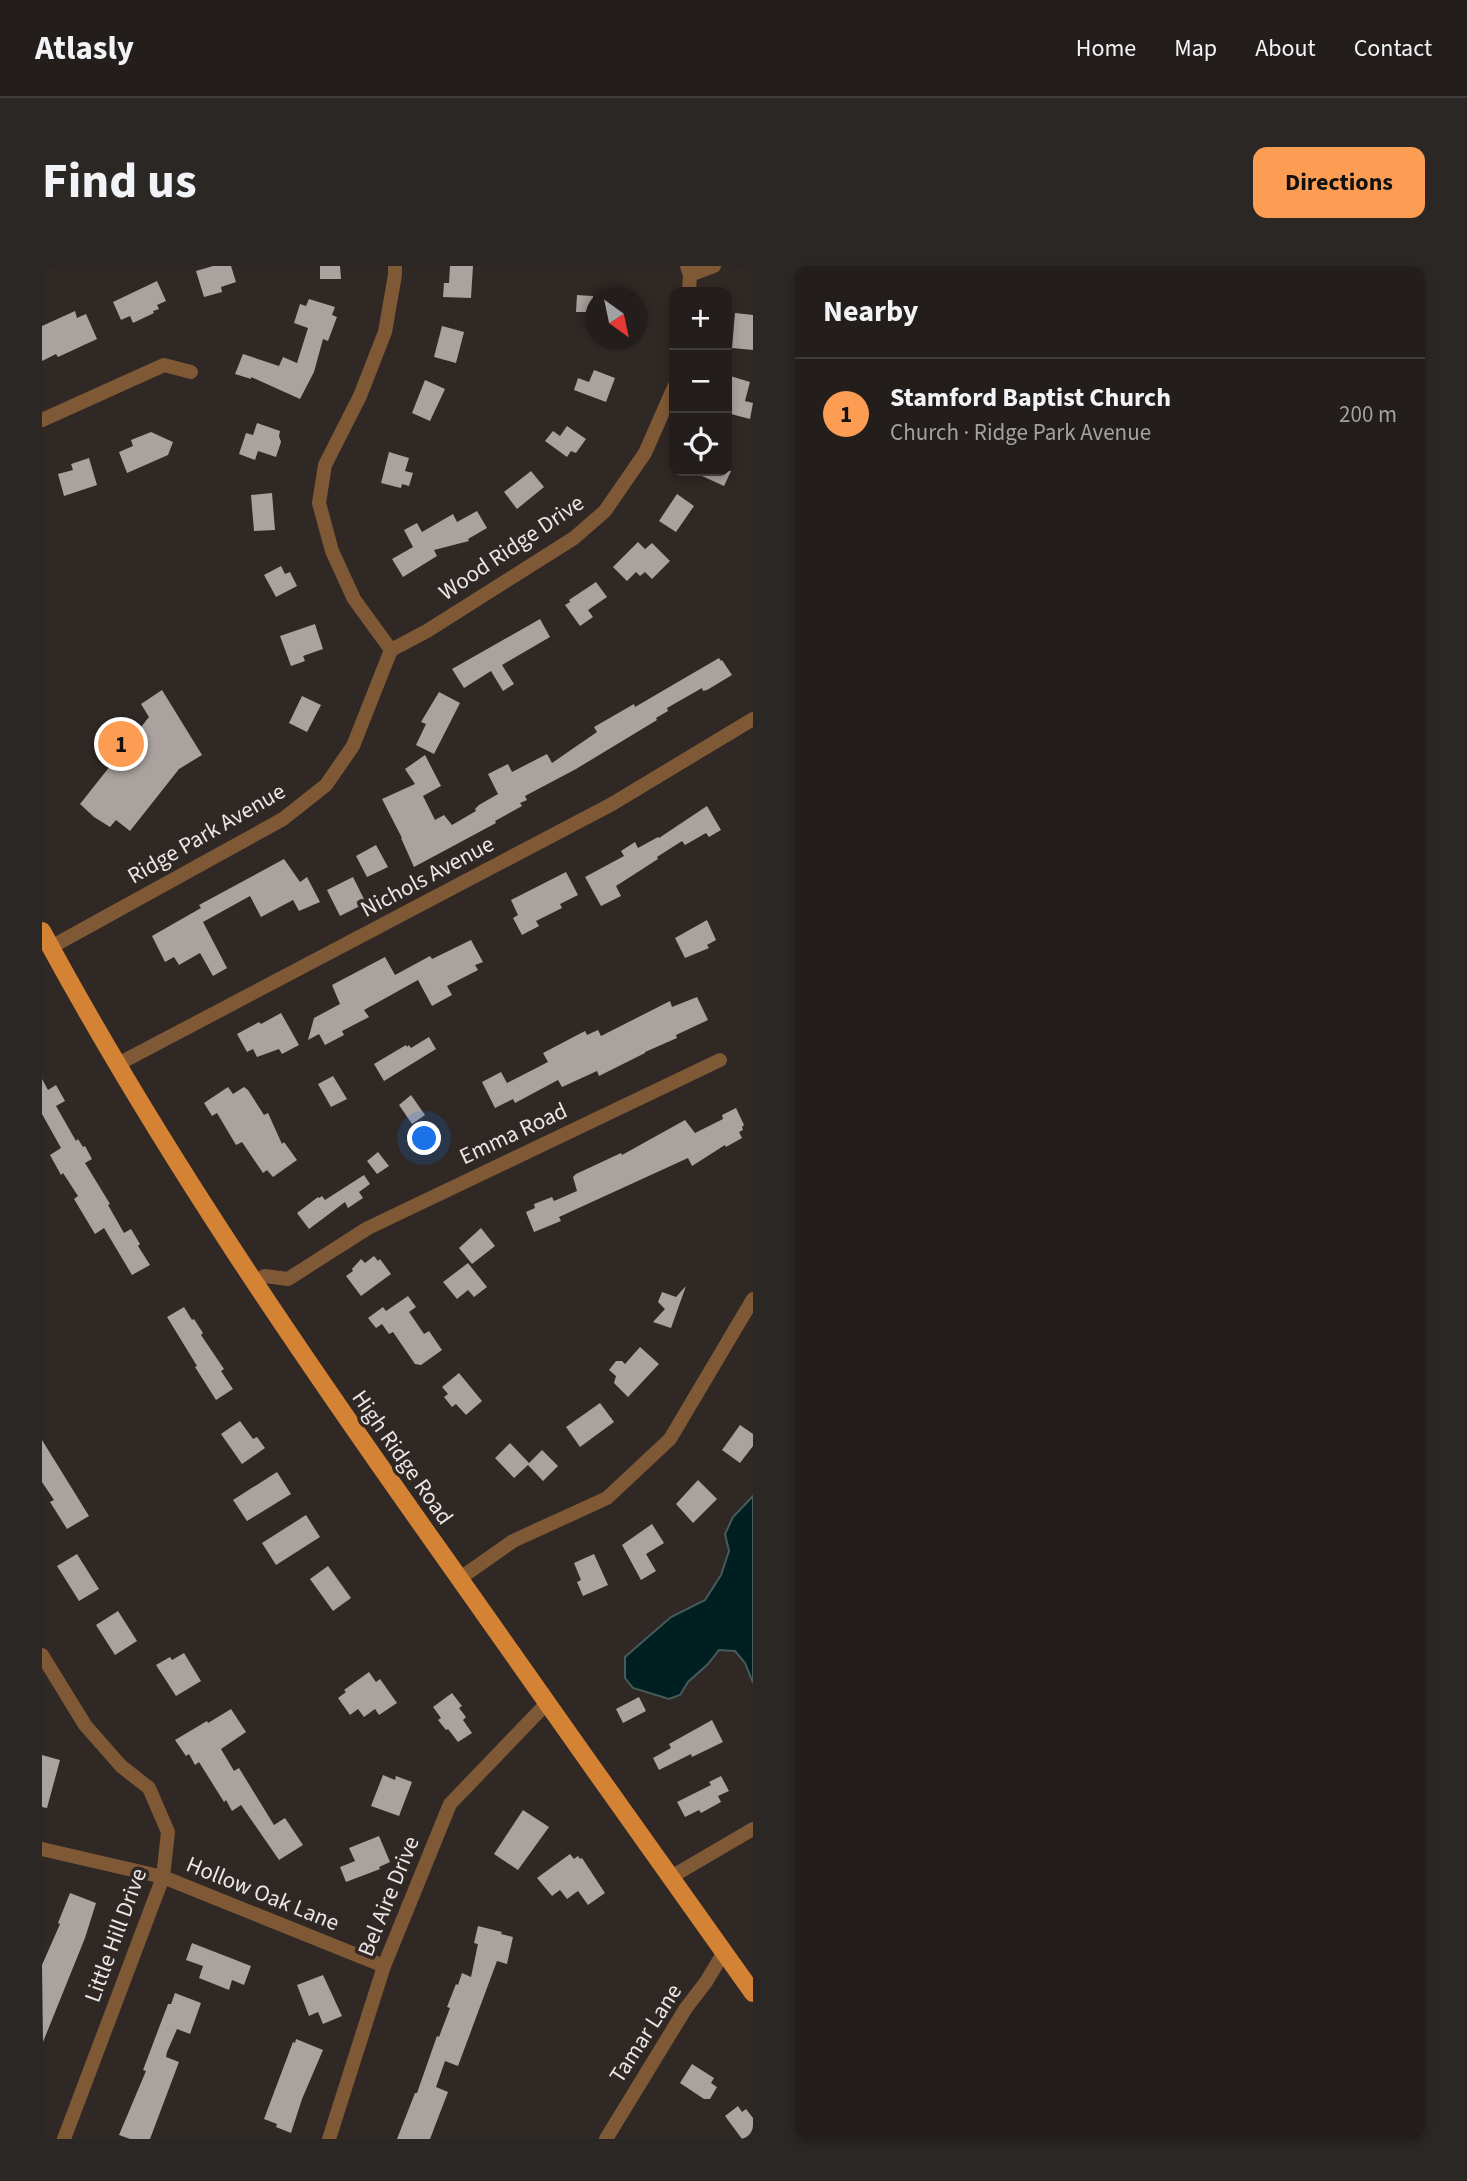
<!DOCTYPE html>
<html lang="en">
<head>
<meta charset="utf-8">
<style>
	body { margin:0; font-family:"Source Sans 3",sans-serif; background:#2b2725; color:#f1f3f6 }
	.controls { position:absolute; right:21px; top:21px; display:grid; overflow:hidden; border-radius:14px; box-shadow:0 4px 10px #0003 }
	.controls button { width:63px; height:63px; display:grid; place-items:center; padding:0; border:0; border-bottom:2px solid #403c3b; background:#231e1c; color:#f1f3f6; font:35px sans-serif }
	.compass { position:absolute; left:543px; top:21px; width:63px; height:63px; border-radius:50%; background:#231e1c; box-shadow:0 4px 10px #0003; rotate:147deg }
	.you { position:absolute; left:383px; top:873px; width:24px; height:24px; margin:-18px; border:5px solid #fff; border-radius:50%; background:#1a73e8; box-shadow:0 0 0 10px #1a73e833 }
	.badge { display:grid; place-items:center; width:46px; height:46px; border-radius:50%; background:#fd9d54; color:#111; font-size:23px; font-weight:700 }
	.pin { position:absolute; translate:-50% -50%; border:4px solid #fff; box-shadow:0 2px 7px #0006 }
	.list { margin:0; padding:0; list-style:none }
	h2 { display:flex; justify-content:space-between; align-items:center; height:91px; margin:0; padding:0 28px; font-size:30px }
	h2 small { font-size:23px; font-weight:400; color:#a3a2a3 }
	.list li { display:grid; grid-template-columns:46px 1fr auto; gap:21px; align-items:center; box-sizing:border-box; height:112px; padding:0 28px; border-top:2px solid #403c3b }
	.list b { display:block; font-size:26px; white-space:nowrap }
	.list p { margin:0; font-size:23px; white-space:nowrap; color:#a3a2a3 }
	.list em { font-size:23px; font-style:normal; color:#a3a2a3 }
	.icon { flex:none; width:38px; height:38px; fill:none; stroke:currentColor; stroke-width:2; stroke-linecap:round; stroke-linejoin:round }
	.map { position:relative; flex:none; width:711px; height:1873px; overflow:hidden; border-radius:14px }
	header { display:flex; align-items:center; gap:42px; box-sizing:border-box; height:98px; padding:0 35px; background:#231e1c; border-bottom:2px solid #403c3b }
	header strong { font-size:33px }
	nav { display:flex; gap:38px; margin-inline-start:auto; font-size:24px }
	.intro { display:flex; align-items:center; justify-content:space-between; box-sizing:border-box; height:168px; padding:0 42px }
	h1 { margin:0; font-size:49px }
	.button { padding:18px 32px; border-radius:14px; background:#fd9d54; color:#111; font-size:24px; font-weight:700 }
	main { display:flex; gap:42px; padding:0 42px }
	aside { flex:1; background:#231e1c; border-radius:14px; box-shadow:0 4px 10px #0003 }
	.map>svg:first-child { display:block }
	.water { fill:#001f20; stroke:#465b5b; stroke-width:2 }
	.building { fill:#aaa29e }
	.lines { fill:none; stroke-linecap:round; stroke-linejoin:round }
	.minor { stroke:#7f5836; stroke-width:14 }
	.primary { stroke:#d48234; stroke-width:18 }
	.labels { text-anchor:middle; stroke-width:7; stroke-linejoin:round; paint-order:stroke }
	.street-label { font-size:23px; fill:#eae6e4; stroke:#2f2825 }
</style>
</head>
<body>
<header>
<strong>Atlasly</strong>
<nav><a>Home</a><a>Map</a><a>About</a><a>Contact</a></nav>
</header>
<div class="intro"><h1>Find us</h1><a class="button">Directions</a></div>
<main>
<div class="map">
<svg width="711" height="1873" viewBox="0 0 711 1873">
	<rect width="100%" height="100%" fill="#2f2825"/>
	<path class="water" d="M 711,1230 L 711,1417 L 703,1397 L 693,1385 L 677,1384 L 666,1398 L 646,1416 L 638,1429 L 627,1433 L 591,1422 L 583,1412 L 583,1391 L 629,1351 L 663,1334 L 679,1309 L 687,1285 L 683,1268 L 691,1251 Z"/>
	<g class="building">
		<path d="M 171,0 L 189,0 L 194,16 L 179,21 L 180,26 L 162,31 L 154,5 Z"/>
		<path d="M 278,0 L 298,0 L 299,13 L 278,13 Z"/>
		<path d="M 408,0 L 431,0 L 429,32 L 401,31 L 402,17 L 407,17 Z"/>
		<path d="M 115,15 L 124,35 L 115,39 L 117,43 L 111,45 L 112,47 L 91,57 L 88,50 L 79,54 L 71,36 Z"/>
		<path d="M 535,29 L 551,30 L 551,46 L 534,46 Z"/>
		<path d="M 267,33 L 293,41 L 290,49 L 295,51 L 286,75 L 281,73 L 272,106 L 258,133 L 209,111 L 209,113 L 193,108 L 201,88 L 237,100 L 241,91 L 255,97 L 266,62 L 252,57 L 258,38 L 264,40 Z"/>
		<path d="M 33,45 L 35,52 L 44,48 L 55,73 L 16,91 L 14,88 L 0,95 L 0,60 Z"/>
		<path d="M 693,47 L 711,49 L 711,84 L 690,82 Z"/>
		<path d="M 400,60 L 422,66 L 414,97 L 392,91 Z"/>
		<path d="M 552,104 L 573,112 L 564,136 L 532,124 L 536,112 L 547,116 Z"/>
		<path d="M 685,109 L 708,116 L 703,135 L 711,137 L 708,153 L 685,147 Z"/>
		<path d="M 383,114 L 403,123 L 388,155 L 370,147 Z"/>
		<path d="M 215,157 L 238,165 L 237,170 L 239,176 L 234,191 L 216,185 L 213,194 L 197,188 L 204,167 L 211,169 Z"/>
		<path d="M 525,160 L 544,173 L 534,187 L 529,185 L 525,191 L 503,175 L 511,165 L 518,170 Z"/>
		<path d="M 109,166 L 131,176 L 126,189 L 85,207 L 77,186 L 91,180 L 89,174 Z"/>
		<path d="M 347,186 L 367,192 L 363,205 L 371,207 L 367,220 L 360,218 L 359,222 L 339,217 Z"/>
		<path d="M 47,192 L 55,219 L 22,230 L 16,208 L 31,204 L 29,198 Z"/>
		<path d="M 489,205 L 502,221 L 475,243 L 462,226 Z"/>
		<path d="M 649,205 L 689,205 L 682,220 Z"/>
		<path d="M 230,227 L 233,264 L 212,265 L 209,229 Z"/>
		<path d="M 635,228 L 652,240 L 634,266 L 617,255 Z"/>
		<path d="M 435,245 L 445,262 L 426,273 L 427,275 L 392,284 L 395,290 L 361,311 L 350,293 L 371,281 L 362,264 L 375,257 L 380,266 L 411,248 L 415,256 Z"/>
		<path d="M 596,276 L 603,283 L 610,277 L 628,295 L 610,313 L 603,306 L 598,310 L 594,306 L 585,315 L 571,301 Z"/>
		<path d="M 239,300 L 243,308 L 248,306 L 255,320 L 234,331 L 222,309 Z"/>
		<path d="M 554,316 L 565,331 L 546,344 L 551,351 L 538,360 L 523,339 L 528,336 L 527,334 Z"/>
		<path d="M 498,353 L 508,371 L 460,399 L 472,418 L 461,425 L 449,405 L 422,422 L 410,403 Z"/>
		<path d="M 273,358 L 281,383 L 261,390 L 263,395 L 249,400 L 238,370 Z"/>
		<path d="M 677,392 L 679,395 L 680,394 L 690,409 L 665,424 L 661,425 L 660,422 L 625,442 L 626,445 L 614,452 L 615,454 L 534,503 L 483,530 L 485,534 L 478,537 L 480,540 L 453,555 L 454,557 L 372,601 L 359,572 L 360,572 L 340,533 L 373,518 L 363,503 L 383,489 L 399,520 L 381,530 L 393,554 L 402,549 L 410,559 L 434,545 L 433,543 L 437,539 L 456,528 L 446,508 L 466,498 L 470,506 L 505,488 L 510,497 L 555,466 L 552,461 L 592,438 L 593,441 Z"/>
		<path d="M 120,424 L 160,489 L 137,503 L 88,565 L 74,554 L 68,561 L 52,551 L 38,538 L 107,451 L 99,438 Z"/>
		<path d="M 397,426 L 418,437 L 392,488 L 374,479 L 384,458 L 379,456 Z"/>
		<path d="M 260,430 L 279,439 L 265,466 L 247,457 Z"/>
		<path d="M 665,540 L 679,564 L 667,571 L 664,567 L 643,579 L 640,575 L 615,591 L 616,593 L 574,620 L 579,630 L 559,640 L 543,611 L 582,590 L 579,585 L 593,576 L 596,582 L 616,571 L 617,572 Z"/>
		<path d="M 334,579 L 346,601 L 325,611 L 314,590 Z"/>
		<path d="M 242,593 L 258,616 L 265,611 L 278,636 L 257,645 L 251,634 L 219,651 L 208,630 L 161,656 L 185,702 L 171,710 L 158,687 L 137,699 L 132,691 L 123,696 L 110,670 L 159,642 L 157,639 Z"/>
		<path d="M 524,606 L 536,629 L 518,638 L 520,642 L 494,655 L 497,660 L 480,669 L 471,652 L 476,649 L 469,634 Z"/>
		<path d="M 311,611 L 324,637 L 298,650 L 285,624 Z"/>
		<path d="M 665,654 L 674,674 L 665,679 L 667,682 L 643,692 L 633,672 Z"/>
		<path d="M 429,674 L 441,696 L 433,699 L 436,704 L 405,720 L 410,729 L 390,740 L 376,714 L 322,744 L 327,751 L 300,765 L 302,769 L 283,779 L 277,768 L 266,774 L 272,752 L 298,738 L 290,719 L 343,691 L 353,709 L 388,690 L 390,693 Z"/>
		<path d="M 655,731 L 666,754 L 634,769 L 635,772 L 603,786 L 603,787 L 557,810 L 555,805 L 520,821 L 516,814 L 473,837 L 471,833 L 453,842 L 440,816 L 459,806 L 465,817 L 506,796 L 501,787 L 543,765 L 545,769 L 556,764 L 559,770 L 628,735 L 630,741 Z"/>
		<path d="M 239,747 L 257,779 L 240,788 L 237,783 L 215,791 L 211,783 L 205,786 L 195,768 L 217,756 L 219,758 Z"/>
		<path d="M 387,771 L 394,783 L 342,815 L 332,798 L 364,779 L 365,781 L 367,779 L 369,782 Z"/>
		<path d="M 291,810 L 305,833 L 289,841 L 276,818 Z"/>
		<path d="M 0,813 L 6,824 L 14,819 L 23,835 L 14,840 L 34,875 L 36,873 L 41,881 L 43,880 L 50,893 L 43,897 L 68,938 L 66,939 L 82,967 L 89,963 L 98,978 L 96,980 L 108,999 L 90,1009 L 62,962 L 53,968 L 32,933 L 36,930 L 21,907 L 19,909 L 8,889 L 19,882 L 0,848 Z"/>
		<path d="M 186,821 L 191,828 L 202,821 L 206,824 L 222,849 L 226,847 L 240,878 L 242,876 L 255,894 L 231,911 L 225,904 L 221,907 L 200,876 L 194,879 L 175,847 L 170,850 L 162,837 Z"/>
		<path d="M 369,829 L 383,849 L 370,858 L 357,839 Z"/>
		<path d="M 694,842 L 702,859 L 700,861 L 701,864 L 697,866 L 700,872 L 684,881 L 683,879 L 650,900 L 646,892 L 517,951 L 519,955 L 492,966 L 484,946 L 493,942 L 492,938 L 510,931 L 512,935 L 535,925 L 531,911 L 534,908 L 579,887 L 580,889 L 643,854 L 653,867 L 681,853 L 680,849 Z"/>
		<path d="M 336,886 L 347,900 L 335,908 L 325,895 Z"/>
		<path d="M 322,909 L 328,918 L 317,926 L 321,932 L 306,942 L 303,936 L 267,963 L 255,947 L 276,931 L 277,932 L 280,930 L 283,934 Z"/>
		<path d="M 439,962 L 453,980 L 430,998 L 417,982 Z"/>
		<path d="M 332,990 L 336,995 L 338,993 L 349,1008 L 319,1030 L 304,1010 L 311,1005 L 310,1003 L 319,993 L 323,997 Z"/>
		<path d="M 426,997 L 445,1021 L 432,1031 L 426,1024 L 415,1033 L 401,1016 Z"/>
		<path d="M 644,1020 L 629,1062 L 611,1056 L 623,1043 L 616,1036 L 620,1026 L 634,1031 Z"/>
		<path d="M 366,1030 L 374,1041 L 367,1046 L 382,1068 L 387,1065 L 400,1084 L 379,1099 L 373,1098 L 351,1066 L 347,1068 L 340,1058 L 334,1062 L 326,1052 L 341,1041 L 344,1045 Z"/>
		<path d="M 142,1041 L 150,1054 L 152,1053 L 161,1067 L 159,1069 L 182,1103 L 179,1105 L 191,1123 L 174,1134 L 153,1101 L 155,1100 L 125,1051 Z"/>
		<path d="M 598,1081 L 617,1098 L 586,1131 L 572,1117 L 574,1110 L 567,1104 L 574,1095 L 580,1095 L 583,1098 Z"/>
		<path d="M 417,1107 L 440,1135 L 424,1149 L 414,1138 L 410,1141 L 402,1131 L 406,1128 L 400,1121 Z"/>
		<path d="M 558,1137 L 572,1156 L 538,1181 L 524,1161 Z"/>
		<path d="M 198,1155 L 211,1173 L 215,1171 L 223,1182 L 200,1198 L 179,1168 Z"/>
		<path d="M 698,1159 L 711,1168 L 711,1180 L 698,1197 L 680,1184 Z"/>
		<path d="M 0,1174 L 47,1250 L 25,1263 L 8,1236 L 12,1234 L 0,1216 Z"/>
		<path d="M 468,1177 L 487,1197 L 500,1184 L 516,1200 L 501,1215 L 486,1199 L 472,1212 L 453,1192 Z"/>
		<path d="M 235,1206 L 249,1228 L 205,1255 L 191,1234 Z"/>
		<path d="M 656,1214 L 675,1233 L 651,1257 L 634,1238 Z"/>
		<path d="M 264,1249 L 278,1271 L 234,1299 L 220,1277 Z"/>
		<path d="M 610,1258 L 622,1277 L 604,1288 L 614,1305 L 599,1314 L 580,1279 Z"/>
		<path d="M 35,1288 L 57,1323 L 37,1335 L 15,1300 Z"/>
		<path d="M 552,1288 L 566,1319 L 541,1330 L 535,1316 L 539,1314 L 532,1297 Z"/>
		<path d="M 286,1300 L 309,1332 L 291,1345 L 268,1313 Z"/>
		<path d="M 76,1345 L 95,1375 L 73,1389 L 54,1359 Z"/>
		<path d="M 142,1387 L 159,1415 L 134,1430 L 114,1399 L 128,1391 L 130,1394 Z"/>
		<path d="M 327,1406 L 334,1416 L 338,1413 L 355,1437 L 337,1449 L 333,1443 L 322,1451 L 316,1443 L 308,1449 L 296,1432 L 304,1426 L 302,1424 Z"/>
		<path d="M 410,1427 L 420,1440 L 417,1442 L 424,1451 L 421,1454 L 430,1467 L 416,1476 L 406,1463 L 404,1464 L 396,1454 L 399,1452 L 391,1441 Z"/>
		<path d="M 597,1431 L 604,1445 L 581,1457 L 574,1443 Z"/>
		<path d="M 189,1443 L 204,1466 L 179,1483 L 192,1505 L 197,1502 L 232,1559 L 243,1552 L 261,1579 L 237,1594 L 199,1539 L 190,1545 L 184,1534 L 182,1536 L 157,1496 L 153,1499 L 147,1488 L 144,1490 L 133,1474 L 165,1455 L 166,1457 Z"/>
		<path d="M 670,1454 L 681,1476 L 650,1491 L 649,1488 L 617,1504 L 611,1492 L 629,1482 L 627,1478 Z"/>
		<path d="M 0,1489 L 18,1494 L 5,1542 L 0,1541 Z"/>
		<path d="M 341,1509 L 353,1514 L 354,1510 L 370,1516 L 357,1550 L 329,1540 Z"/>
		<path d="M 679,1510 L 687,1525 L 676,1530 L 679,1536 L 659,1547 L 657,1544 L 643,1551 L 635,1536 L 669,1519 L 667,1516 Z"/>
		<path d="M 481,1544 L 507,1561 L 476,1604 L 452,1588 Z"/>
		<path d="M 337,1570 L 348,1596 L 337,1601 L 338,1603 L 304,1616 L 298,1601 L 313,1595 L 307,1582 Z"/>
		<path d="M 528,1588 L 532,1593 L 536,1590 L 538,1593 L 540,1592 L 563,1627 L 546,1639 L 536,1625 L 525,1633 L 518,1624 L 510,1630 L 495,1612 Z"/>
		<path d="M 28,1627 L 54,1637 L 43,1672 L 1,1776 L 0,1699 L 18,1658 L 16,1657 Z"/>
		<path d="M 436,1660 L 460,1666 L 459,1668 L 471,1671 L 465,1698 L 455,1695 L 416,1800 L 403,1795 L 394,1821 L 406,1826 L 388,1873 L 355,1873 L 373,1827 L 375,1827 L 395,1770 L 397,1771 L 408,1742 L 405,1741 L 414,1718 L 416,1719 L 420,1707 L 429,1711 L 436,1678 L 432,1677 Z"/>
		<path d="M 150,1677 L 209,1700 L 202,1719 L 190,1714 L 187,1724 L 157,1712 L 161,1700 L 144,1694 Z"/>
		<path d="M 281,1709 L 300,1750 L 281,1758 L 276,1746 L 267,1750 L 255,1719 Z"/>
		<path d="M 133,1727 L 159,1737 L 148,1768 L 135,1763 L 125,1786 L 124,1791 L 137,1796 L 108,1873 L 88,1873 L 77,1869 L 104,1805 L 101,1804 L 126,1738 L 129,1738 Z"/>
		<path d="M 254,1773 L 281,1784 L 260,1833 L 249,1867 L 234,1861 L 235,1858 L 222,1853 L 251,1776 L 253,1777 Z"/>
		<path d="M 650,1798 L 672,1812 L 669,1817 L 675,1821 L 668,1833 L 662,1833 L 638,1817 Z"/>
		<path d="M 696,1840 L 700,1846 L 704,1843 L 711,1852 L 711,1873 L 700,1873 L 683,1850 Z"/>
	</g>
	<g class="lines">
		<g class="minor">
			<path d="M 645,0 L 648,9 L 647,26"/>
			<path d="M 648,9 L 672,0"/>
			<path d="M 0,154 L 122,99 L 149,106"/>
			<path d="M 349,384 L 312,333 L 290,285 L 277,237 L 283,199 L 318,130 L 343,66 L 353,9 L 353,0"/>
			<path d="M 349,384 L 385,365 L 532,272 L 563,245 L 603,187 L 632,121"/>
			<path d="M 9,681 L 241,553 L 284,519 L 311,480 L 349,384"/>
			<path d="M 76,798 L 570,538 L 711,453"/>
			<path d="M 212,1016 L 223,1010 L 246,1013 L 326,962 L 678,794"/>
			<path d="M 417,1313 L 471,1275 L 565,1232 L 628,1173 L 711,1033"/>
			<path d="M 0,1389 L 43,1459 L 79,1500 L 107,1522 L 126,1566 L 121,1611 L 22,1873"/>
			<path d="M 0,1583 L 121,1611 L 342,1700"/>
			<path d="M 629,1611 L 711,1563"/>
			<path d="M 287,1873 L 342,1700 L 408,1538 L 505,1437"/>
			<path d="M 564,1873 L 644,1742 L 664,1716 L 682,1686"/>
		</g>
		<path class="primary" d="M 0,665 C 118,884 259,1089 403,1292 C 505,1437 608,1583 711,1727"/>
	</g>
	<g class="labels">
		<g class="street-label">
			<text transform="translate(469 281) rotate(-34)" y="8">Wood Ridge Drive</text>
			<text transform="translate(164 567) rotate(-30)" y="8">Ridge Park Avenue</text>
			<text transform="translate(385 610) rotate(-28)" y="8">Nichols Avenue</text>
			<text transform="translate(471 867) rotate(-25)" y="8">Emma Road</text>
			<text transform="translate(361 1191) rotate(55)" y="8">High Ridge Road</text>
			<text transform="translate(221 1627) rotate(22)" y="8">Hollow Oak Lane</text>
			<text transform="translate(346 1630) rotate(-68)" y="8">Bel Aire Drive</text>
			<text transform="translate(73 1669) rotate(-70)" y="8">Little Hill Drive</text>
			<text transform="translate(603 1767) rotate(-57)" y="8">Tamar Lane</text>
		</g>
	</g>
</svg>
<div class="controls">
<button>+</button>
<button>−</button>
<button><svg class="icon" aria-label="locate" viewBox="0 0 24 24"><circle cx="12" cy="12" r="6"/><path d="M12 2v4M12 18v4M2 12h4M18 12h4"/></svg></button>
</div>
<svg class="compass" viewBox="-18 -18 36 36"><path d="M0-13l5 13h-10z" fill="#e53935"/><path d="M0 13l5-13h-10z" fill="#a3a2a3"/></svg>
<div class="you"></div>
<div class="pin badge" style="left:79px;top:478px">1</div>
</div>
<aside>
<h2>Nearby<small></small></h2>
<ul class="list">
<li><span class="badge">1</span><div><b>Stamford Baptist Church</b><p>Church · Ridge Park Avenue</p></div><em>200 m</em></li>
</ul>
</aside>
</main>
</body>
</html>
